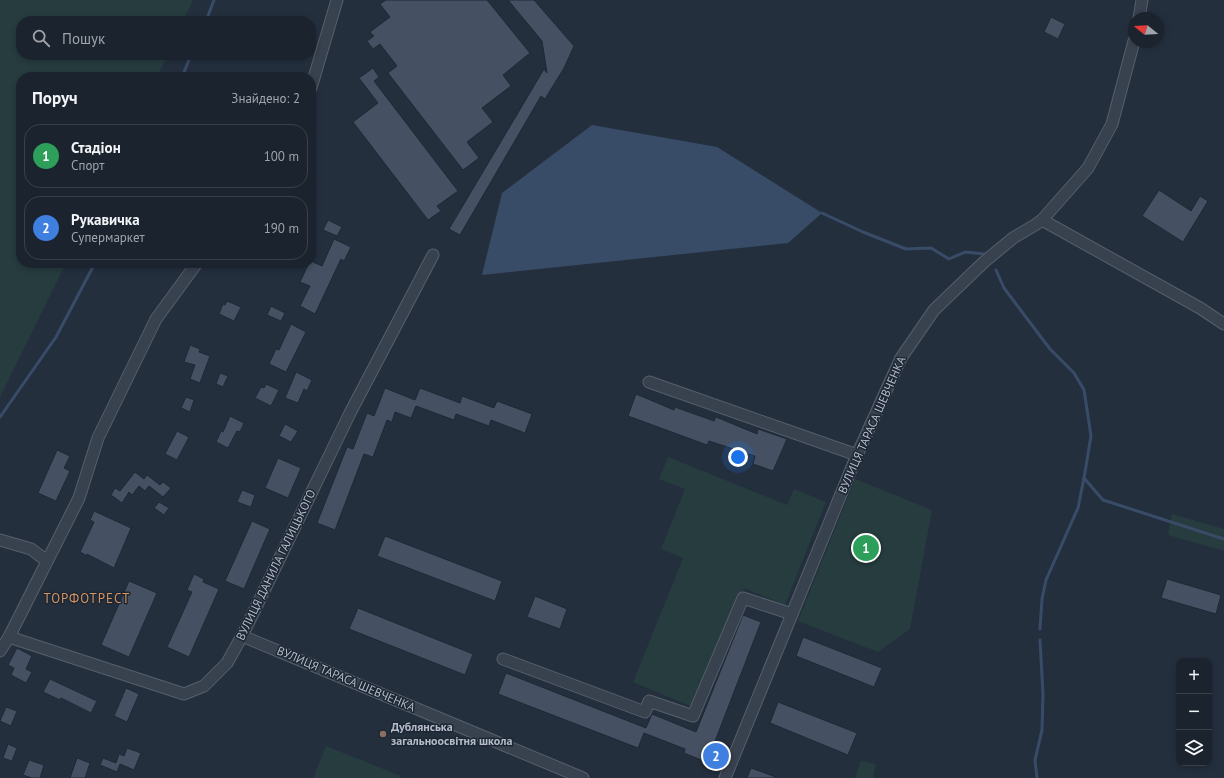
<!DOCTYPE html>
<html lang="uk">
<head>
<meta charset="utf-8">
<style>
	body { margin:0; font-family:"PT Sans",sans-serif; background:#282f3a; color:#f1f3f6 }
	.controls { position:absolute; right:12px; bottom:12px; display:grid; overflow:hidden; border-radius:8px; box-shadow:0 2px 6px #0003 }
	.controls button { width:36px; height:36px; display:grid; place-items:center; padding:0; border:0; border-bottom:1px solid #39404a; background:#1b232e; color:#f1f3f6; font:20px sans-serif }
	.compass { position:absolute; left:1128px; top:12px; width:36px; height:36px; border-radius:50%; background:#1b232e; box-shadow:0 2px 6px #0003; rotate:288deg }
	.you { position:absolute; left:738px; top:457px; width:14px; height:14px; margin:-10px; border:3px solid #fff; border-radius:50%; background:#1a73e8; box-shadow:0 0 0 6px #1a73e833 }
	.badge { display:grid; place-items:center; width:26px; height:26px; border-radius:50%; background:#db2777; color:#fff; font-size:13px; font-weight:700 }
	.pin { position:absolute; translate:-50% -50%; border:2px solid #fff; box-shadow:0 1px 4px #0006 }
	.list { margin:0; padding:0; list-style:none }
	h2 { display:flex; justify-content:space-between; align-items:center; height:52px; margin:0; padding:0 16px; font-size:17px }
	h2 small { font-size:13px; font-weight:400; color:#a0a4aa }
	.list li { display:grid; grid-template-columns:26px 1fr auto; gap:12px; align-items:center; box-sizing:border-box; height:64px; margin:0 8px 8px; padding:0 8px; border:1px solid #39404a; border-radius:16px }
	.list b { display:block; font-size:15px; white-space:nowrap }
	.list p { margin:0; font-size:13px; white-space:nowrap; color:#a0a4aa }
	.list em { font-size:13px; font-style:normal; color:#a0a4aa }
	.icon { flex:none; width:22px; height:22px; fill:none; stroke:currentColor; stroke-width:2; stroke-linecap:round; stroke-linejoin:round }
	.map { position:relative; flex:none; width:1224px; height:778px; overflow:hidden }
	.search { position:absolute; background:#1b232e; box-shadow:0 2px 6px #0003; left:16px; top:16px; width:300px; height:44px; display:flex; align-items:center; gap:10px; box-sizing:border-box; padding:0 14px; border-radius:16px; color:#a0a4aa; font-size:15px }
	.panel { position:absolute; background:#1b232e; box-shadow:0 2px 6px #0003; left:16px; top:72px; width:300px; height:196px; border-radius:16px }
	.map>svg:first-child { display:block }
	.green { fill:#263c3f }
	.water { fill:#394c67 }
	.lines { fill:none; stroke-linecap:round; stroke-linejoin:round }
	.stream { stroke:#394c67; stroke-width:3 }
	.building { fill:#455162; stroke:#1f2835 }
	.minor-casing { stroke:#565f6c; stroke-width:13 }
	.minor { stroke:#38414e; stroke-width:11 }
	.education-dot { fill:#8d6e63; stroke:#1d2633; stroke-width:1.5 }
	.labels { text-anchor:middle; stroke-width:3; stroke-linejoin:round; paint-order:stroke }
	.street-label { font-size:12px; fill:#b4bcc9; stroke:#1d2633 }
	.poi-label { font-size:12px; font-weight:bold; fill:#b4bcc9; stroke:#1d2633; text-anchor:start }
	.neighbourhood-label { font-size:13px; letter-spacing:1px; fill:#d59563; stroke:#1d2633 }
</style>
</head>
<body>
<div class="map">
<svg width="1224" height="778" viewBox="0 0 1224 778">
	<rect width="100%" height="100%" fill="#242f3e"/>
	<g class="green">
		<path d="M 0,0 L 193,0 L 183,21 L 21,21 L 21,55 L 168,55 L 157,77 L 21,77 L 21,263 L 66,263 L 0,397 Z"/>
		<path d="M 668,457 L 787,505 L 794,489 L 826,502 L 785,605 L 744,588 L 695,708 L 633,682 L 683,558 L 661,549 L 685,489 L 659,479 Z"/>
		<path d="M 855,479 L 932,510 L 910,629 L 878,652 L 798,621 Z"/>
		<path d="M 1172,514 L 1224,529 L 1224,551 L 1168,535 Z"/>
		<path d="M 326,746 L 401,776 L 400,778 L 313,778 Z"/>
		<path d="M 861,761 L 876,764 L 873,778 L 855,778 Z"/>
	</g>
	<path class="water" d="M 592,125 L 717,147 L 822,213 L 788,243 L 482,275 L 502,193 Z"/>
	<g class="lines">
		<g class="stream">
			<path d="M 206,21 L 214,0"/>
			<path d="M 182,77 L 191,55"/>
			<path d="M 822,213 L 863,232 L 906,249 L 931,248 L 949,259 L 965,252 L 985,254 L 986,255"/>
			<path d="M 996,270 L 1004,288 L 1050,349 L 1074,373 L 1084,390 L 1091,436 L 1084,478 L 1078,508 L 1046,580 L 1042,599 L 1040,629"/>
			<path d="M 0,417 L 56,337 L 95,263"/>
			<path d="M 1084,478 L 1103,500 L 1224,539"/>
			<path d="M 1037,778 L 1035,760 L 1042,730 L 1043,694 L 1040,640"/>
		</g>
	</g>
	<g class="building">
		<path d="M 386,0 L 487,0 L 530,53 L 503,75 L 511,86 L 482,108 L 493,122 L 467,142 L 479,158 L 463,170 L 388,73 L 397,66 L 380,44 L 373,49 L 367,41 L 374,36 L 370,32 L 390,17 L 380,4 Z"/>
		<path d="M 508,0 L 534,0 L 574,46 L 564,68 L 545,99 L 541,96 L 460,235 L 449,229 L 544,69 L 547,73 L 542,41 Z"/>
		<path d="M 1051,17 L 1065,24 L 1058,39 L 1044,32 Z"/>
		<path d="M 373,68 L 379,77 L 374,81 L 458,191 L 437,206 L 441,211 L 428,220 L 353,122 L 378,103 L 359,78 Z"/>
		<path d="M 1159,190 L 1191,211 L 1200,196 L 1208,201 L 1183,242 L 1142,216 Z"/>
		<path d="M 328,220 L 342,227 L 337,236 L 323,230 Z"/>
		<path d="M 334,239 L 351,247 L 344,261 L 341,259 L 315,314 L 300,306 L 310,286 L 300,282 L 309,263 L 311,263 L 311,261 L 322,266 Z"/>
		<path d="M 227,301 L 241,307 L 234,321 L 219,314 L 223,304 L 225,305 Z"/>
		<path d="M 271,306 L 285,313 L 281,321 L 267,315 Z"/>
		<path d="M 291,324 L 306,332 L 286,372 L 269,364 L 276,349 L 279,350 Z"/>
		<path d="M 190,345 L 200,349 L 199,352 L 210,356 L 200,383 L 190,379 L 195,365 L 184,362 Z"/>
		<path d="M 296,372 L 312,380 L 307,391 L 304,389 L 298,403 L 285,398 Z"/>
		<path d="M 220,373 L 228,376 L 223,387 L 216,384 Z"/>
		<path d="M 266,384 L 279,390 L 271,406 L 255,398 L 261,387 L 264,388 Z"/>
		<path d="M 385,388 L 415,400 L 420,388 L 460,403 L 462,396 L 494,408 L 497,401 L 532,414 L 525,433 L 491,420 L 489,426 L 456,414 L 454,420 L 416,406 L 411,418 L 395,412 L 392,422 L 387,420 L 373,457 L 364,454 L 335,530 L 317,523 L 347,447 L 353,449 L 367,413 L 374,416 Z"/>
		<path d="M 636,394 L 674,410 L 675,407 L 714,421 L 716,417 L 757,434 L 758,429 L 787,439 L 773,471 L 753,464 L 755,456 L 709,441 L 707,445 L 628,416 Z"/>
		<path d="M 186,397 L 194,400 L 190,412 L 181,408 Z"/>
		<path d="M 230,416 L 244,423 L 240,432 L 237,431 L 228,448 L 216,442 L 221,431 L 223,432 Z"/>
		<path d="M 285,424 L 298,431 L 291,442 L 279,436 Z"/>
		<path d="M 177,431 L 189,437 L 177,460 L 165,454 Z"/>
		<path d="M 57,450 L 70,456 L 64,468 L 70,471 L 56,501 L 38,493 Z"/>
		<path d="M 278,458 L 301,468 L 288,498 L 265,488 Z"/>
		<path d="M 135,472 L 144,479 L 147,475 L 160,485 L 163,482 L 171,488 L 163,497 L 149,486 L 145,491 L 139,486 L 132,495 L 129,492 L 122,503 L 111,495 L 115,488 L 120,491 Z"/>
		<path d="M 242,490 L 255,495 L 251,507 L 237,502 Z"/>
		<path d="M 159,502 L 169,508 L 164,515 L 154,508 Z"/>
		<path d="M 94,511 L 131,528 L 114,568 L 87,554 L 87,556 L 80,552 L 94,522 L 90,520 Z"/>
		<path d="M 252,521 L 270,529 L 244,589 L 225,581 Z"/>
		<path d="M 385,536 L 502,581 L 495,601 L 377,556 Z"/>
		<path d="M 194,574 L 204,579 L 203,582 L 219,589 L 189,657 L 167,647 L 192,592 L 187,590 Z"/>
		<path d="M 1167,579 L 1221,595 L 1216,614 L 1161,598 Z"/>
		<path d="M 129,581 L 157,593 L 129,657 L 101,645 Z"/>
		<path d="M 535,596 L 567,609 L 560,629 L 527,617 Z"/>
		<path d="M 358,608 L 473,654 L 465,675 L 349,629 Z"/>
		<path d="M 743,615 L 761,622 L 712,749 L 716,750 L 711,764 L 684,753 L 685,749 L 644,733 L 638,748 L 498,694 L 506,673 L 646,728 L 652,714 L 696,732 Z"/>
		<path d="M 803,637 L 882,668 L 874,687 L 796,656 Z"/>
		<path d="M 17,648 L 32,656 L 26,669 L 32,672 L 26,683 L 11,675 L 14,668 L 8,665 Z"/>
		<path d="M 50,679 L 97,701 L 91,713 L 61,698 L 60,700 L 43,692 Z"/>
		<path d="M 126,688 L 139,694 L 127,722 L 114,716 Z"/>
		<path d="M 778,702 L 857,733 L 848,755 L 770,723 Z"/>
		<path d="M 6,707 L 17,711 L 11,726 L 0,721 Z"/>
		<path d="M 8,744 L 17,748 L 12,761 L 3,758 Z"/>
		<path d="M 127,748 L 141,753 L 134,770 L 120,764 L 117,772 L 100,765 L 103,758 L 116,763 L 119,754 L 124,756 Z"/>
		<path d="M 77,758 L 90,763 L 85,778 L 70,778 Z"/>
		<path d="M 29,760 L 44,765 L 40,778 L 32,778 L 23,775 Z"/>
		<path d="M 751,768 L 776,777 L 776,778 L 747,778 Z"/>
	</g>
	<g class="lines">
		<g class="minor-casing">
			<g id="minor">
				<path d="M 1139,18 L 1142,0"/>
				<path d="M 311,88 L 337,0"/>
				<path d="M 1042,220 L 1200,308 L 1224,324"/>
				<path d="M 649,382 L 857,455"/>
				<path d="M 0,540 L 31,549 L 47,561"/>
				<path d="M 242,636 L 583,778"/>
				<path d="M 9,637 L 184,694 L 204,686 L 227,663 L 242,636 L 350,413 L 433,255"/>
				<path d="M 0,651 L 9,637 L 79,498 L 98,438 L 156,319 L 197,263"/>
				<path d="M 503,659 L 645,712 L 649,701 L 693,716 L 743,598 L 792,614"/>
				<path d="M 725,778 L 857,455 L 901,358 L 934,310 L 984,262 L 1013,238 L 1035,225 L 1042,220 L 1088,168 L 1112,124 L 1134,41"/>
			</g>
		</g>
		<use href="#minor" class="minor"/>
	</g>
	<circle class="education-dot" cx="383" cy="734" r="4"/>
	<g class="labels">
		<g class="street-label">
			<text transform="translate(872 425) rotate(-66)" y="4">ВУЛИЦЯ ТАРАСА ШЕВЧЕНКА</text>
			<text transform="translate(276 565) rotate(-64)" y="4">ВУЛИЦЯ ДАНИЛА ГАЛИЦЬКОГО</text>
			<text transform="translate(346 679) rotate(23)" y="4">ВУЛИЦЯ ТАРАСА ШЕВЧЕНКА</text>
		</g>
		<g class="poi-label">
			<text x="391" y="731">Дублянська<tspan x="391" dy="14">загальноосвітня школа</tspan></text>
		</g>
		<g class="neighbourhood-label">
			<text x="87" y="603">ТОРФОТРЕСТ</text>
		</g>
	</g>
</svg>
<div class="controls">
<button>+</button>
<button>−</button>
<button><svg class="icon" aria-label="layers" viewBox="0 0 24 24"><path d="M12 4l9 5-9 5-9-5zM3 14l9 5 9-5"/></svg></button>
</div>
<svg class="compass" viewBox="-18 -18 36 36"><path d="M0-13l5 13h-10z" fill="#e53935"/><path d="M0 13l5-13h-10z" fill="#a0a4aa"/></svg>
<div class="you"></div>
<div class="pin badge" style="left:866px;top:548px;background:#2e9e5b">1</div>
<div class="pin badge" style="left:716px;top:756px;background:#3f7fe0">2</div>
<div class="search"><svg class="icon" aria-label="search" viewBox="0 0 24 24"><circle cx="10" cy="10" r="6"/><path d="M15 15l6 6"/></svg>Пошук</div>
<section class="panel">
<h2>Поруч<small>Знайдено: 2</small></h2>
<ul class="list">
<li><span class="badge" style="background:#2e9e5b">1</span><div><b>Стадіон</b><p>Спорт</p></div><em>100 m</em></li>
<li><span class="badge" style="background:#3f7fe0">2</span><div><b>Рукавичка</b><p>Супермаркет</p></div><em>190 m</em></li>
</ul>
</section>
</div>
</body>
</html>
